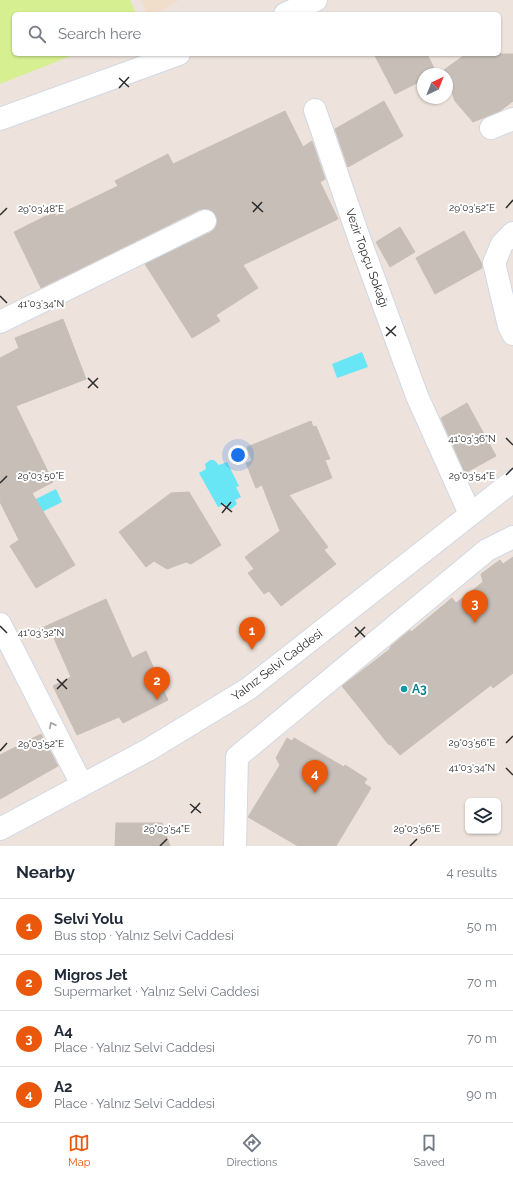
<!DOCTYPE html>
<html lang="en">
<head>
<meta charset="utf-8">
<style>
	body { margin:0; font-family:Raleway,sans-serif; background:#f6f6f7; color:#1f2937 }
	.controls { position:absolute; right:12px; bottom:12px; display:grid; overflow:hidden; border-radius:6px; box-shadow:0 1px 3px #0004 }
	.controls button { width:36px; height:36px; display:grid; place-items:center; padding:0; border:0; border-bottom:1px solid #e0e1e3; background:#fff; color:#1f2937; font:20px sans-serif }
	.compass { position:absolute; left:417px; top:68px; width:36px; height:36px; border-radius:50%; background:#fff; box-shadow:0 1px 3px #0004; rotate:43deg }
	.you { position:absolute; left:238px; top:455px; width:14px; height:14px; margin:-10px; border:3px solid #fff; border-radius:50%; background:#1a73e8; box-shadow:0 0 0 6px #1a73e833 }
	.badge { display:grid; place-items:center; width:26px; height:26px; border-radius:50%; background:#ea580c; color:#fff; font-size:13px; font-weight:700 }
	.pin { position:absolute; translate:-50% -33px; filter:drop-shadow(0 1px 2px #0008) }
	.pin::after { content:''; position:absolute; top:21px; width:14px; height:12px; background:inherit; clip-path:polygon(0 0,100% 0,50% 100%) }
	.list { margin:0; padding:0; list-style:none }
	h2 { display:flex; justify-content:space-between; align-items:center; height:52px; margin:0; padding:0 16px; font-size:17px }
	h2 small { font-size:13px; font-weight:400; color:#747a83 }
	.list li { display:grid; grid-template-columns:26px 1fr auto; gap:12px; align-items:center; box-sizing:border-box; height:56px; padding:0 16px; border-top:1px solid #e0e1e3 }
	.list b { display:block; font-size:15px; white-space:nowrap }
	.list p { margin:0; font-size:13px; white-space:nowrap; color:#747a83 }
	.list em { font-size:13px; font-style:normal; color:#747a83 }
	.icon { flex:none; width:22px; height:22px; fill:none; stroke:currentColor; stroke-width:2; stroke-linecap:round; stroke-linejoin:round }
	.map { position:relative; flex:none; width:513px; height:846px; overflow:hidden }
	.search { position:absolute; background:#fff; box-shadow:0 1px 3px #0004; left:12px; right:12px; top:12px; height:44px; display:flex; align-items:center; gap:10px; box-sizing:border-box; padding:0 14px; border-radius:6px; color:#747a83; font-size:15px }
	.sheet { height:276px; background:#fff }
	nav { display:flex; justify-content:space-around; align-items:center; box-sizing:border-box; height:56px; border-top:1px solid #e0e1e3; background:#fff; font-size:11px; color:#747a83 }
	nav a { display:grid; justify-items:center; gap:2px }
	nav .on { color:#ea580c }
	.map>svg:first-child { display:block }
	.education { fill:#f0deca }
	.pitch { fill:#d6ef90 }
	.water { fill:#68e6f6 }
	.building { fill:#c6beb7; stroke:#c9bfb5 }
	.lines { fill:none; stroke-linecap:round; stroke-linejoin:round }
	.minor-casing { stroke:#d1d8e4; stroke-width:24 }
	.tertiary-casing { stroke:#d1d8e4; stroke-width:24 }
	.minor { stroke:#fff; stroke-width:22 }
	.tertiary { stroke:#fff; stroke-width:22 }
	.oneway { stroke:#a0a0a0 }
	.ticks { fill:none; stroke:#2b2b2b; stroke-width:1.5 }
	.culture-dot { fill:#0f9aa8; stroke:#fff; stroke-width:1.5 }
	.labels { text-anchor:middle; stroke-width:4; stroke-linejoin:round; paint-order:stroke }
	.street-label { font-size:12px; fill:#2b2b2b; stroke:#fff }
	.culture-label { font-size:12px; font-weight:bold; fill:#0d838f; stroke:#fff; text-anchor:start }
	.ticks-label { font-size:10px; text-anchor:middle; fill:#2b2b2b; stroke:#fff; stroke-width:4; stroke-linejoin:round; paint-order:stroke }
</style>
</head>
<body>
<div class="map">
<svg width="513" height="846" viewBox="0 0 513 846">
	<rect width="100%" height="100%" fill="#ede3dc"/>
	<path class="education" d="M 141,0 L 179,0 L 156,14 L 147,14 Z"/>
	<path class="pitch" d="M 0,0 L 130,0 L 136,14 L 14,14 L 14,54 L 76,54 L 0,84 Z"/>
	<g class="water">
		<path d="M 362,352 L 368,367 L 337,378 L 332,364 Z"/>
		<path d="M 210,460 L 214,460 L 219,465 L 227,462 L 239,486 L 236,487 L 241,497 L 235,500 L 237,504 L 231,509 L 227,508 L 225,504 L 218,507 L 199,473 L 206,469 L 205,464 Z"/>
		<path d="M 56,489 L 62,502 L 28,519 L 22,506 Z"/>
	</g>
	<g class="building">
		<path d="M 374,54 L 427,54 L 437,74 L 423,74 L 423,80 L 395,94 Z"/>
		<path d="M 466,54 L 513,54 L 513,101 L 500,111 L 473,122 L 455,101 L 447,78 L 447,74 L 445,74 L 444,70 Z"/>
		<path d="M 384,101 L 403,136 L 348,167 L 335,129 Z"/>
		<path d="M 285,111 L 303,147 L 312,141 L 325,179 L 320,182 L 338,219 L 243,265 L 258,288 L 216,315 L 220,321 L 192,338 L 145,264 L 211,232 L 215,228 L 217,222 L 216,216 L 212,211 L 206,209 L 199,210 L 41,288 L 14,232 L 54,212 L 56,216 L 118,186 L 115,181 L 168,154 L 173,164 Z"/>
		<path d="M 400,227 L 415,252 L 390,267 L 376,242 Z"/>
		<path d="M 464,231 L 482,264 L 482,268 L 435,294 L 416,258 Z"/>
		<path d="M 63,319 L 86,379 L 16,406 L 53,482 L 32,493 L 75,565 L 36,588 L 10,546 L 19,540 L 0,502 L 0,358 L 19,348 L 15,338 Z"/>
		<path d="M 467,403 L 496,456 L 465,473 L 441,418 Z"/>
		<path d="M 311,421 L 313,427 L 316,426 L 330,459 L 325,460 L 332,478 L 289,495 L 328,547 L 324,550 L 336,564 L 281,606 L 269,591 L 264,594 L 248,573 L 254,569 L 245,557 L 280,531 L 262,485 L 256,488 L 246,463 L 252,461 L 247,447 Z"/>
		<path d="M 189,492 L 221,545 L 191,564 L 186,562 L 167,569 L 154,561 L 146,567 L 119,532 L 171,493 Z"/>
		<path d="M 513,557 L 513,673 L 493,688 L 491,685 L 400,755 L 390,744 L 389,745 L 342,686 L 390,649 L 390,647 L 410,630 L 411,632 L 452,598 L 456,603 L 483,582 L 481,574 L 500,560 L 503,564 Z"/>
		<path d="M 106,599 L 132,658 L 146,651 L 168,700 L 123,723 L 119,717 L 77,735 L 53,686 L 71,677 L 53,636 L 24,636 Z"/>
		<path d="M 41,734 L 58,766 L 0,799 L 0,755 Z"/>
		<path d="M 287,738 L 292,741 L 294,738 L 344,767 L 345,765 L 367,779 L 364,783 L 371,788 L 336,846 L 298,846 L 248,817 L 280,765 L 276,758 Z"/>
		<path d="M 116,823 L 162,823 L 170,846 L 115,846 Z"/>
	</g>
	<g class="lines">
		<g class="minor-casing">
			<g id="minor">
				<path d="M 285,14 L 316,0"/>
				<path d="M 315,110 L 359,238 L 417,396 L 470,514"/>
				<path d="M 0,119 L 179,54"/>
				<path d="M 491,128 L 513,119"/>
				<path d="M 513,233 L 502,244 L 494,263 L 509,326 L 513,334"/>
				<path d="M 0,322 L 205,221"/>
				<path d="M 0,624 L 82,785"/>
				<path d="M 235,846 L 237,757 L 487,550 L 513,537"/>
			</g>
		</g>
		<g class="tertiary-casing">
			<path id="tertiary" d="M 0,829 L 148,750 L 248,689 L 513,481"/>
		</g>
		<use href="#minor" class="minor"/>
		<use href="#tertiary" class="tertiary"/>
	</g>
	<defs><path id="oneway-chevron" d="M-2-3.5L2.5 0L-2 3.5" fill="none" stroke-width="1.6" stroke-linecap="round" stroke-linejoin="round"/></defs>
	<use class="oneway" href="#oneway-chevron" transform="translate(52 725) rotate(-117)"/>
	<path class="ticks" d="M 119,78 L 129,87M 119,88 L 129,77M 252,202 L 263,212M 506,208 L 513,200M 253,212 L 262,202M 0,215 L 7,208M 0,296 L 7,303M 386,327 L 396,336M 386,336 L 396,326M 88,378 L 98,388M 88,388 L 98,378M 506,438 L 513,445M 506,475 L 513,468M 0,483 L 7,476M 221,503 L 232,512M 222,513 L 231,502M 0,626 L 7,633M 355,627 L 365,637M 355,637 L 365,627M 57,679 L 67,689M 57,689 L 67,679M 506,743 L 513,736M 0,751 L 7,743M 506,768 L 513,775M 190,804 L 201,813M 191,813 L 200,803M 160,846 L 167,839M 410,846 L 417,839"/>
	<circle class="culture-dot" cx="404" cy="689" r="4"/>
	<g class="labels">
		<g class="street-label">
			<text transform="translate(367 258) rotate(70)" y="4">Vezir Topçu Sokağı</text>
			<text transform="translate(277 665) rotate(-37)" y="4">Yalnız Selvi Caddesi</text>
		</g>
		<g class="culture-label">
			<text x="412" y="693">A3</text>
		</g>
	</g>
	<g class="ticks-label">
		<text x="472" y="211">29°03'52"E</text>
		<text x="41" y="212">29°03'48"E</text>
		<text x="41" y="307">41°03'34"N</text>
		<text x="472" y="442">41°03'36"N</text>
		<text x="472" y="479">29°03'54"E</text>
		<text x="41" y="479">29°03'50"E</text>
		<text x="41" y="636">41°03'32"N</text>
		<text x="472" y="746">29°03'56"E</text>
		<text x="41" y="747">29°03'52"E</text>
		<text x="472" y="771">41°03'34"N</text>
		<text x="167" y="832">29°03'54"E</text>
		<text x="417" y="832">29°03'56"E</text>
	</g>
</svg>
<div class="controls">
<button><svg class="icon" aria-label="layers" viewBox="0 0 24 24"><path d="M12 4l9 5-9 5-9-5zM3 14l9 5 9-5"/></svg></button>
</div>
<svg class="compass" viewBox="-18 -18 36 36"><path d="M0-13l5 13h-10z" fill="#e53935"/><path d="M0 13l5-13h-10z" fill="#747a83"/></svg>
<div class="you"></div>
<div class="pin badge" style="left:252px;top:650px">1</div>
<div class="pin badge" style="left:157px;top:700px">2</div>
<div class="pin badge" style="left:475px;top:623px">3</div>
<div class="pin badge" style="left:315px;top:793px">4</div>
<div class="search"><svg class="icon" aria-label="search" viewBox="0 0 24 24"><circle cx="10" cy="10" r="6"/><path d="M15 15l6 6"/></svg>Search here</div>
</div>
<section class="sheet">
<h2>Nearby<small>4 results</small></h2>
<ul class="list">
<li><span class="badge">1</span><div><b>Selvi Yolu</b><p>Bus stop · Yalnız Selvi Caddesi</p></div><em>50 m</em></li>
<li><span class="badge">2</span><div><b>Migros Jet</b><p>Supermarket · Yalnız Selvi Caddesi</p></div><em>70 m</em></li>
<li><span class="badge">3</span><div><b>A4</b><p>Place · Yalnız Selvi Caddesi</p></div><em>70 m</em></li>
<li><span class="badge">4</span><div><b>A2</b><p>Place · Yalnız Selvi Caddesi</p></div><em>90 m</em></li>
</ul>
</section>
<nav>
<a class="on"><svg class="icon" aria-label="map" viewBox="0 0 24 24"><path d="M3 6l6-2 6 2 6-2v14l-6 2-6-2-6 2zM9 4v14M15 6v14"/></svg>Map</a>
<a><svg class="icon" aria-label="directions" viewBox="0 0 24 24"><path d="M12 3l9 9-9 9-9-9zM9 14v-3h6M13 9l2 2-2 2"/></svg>Directions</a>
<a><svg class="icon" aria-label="saved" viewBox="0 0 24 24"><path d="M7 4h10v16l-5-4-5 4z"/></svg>Saved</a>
</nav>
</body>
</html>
